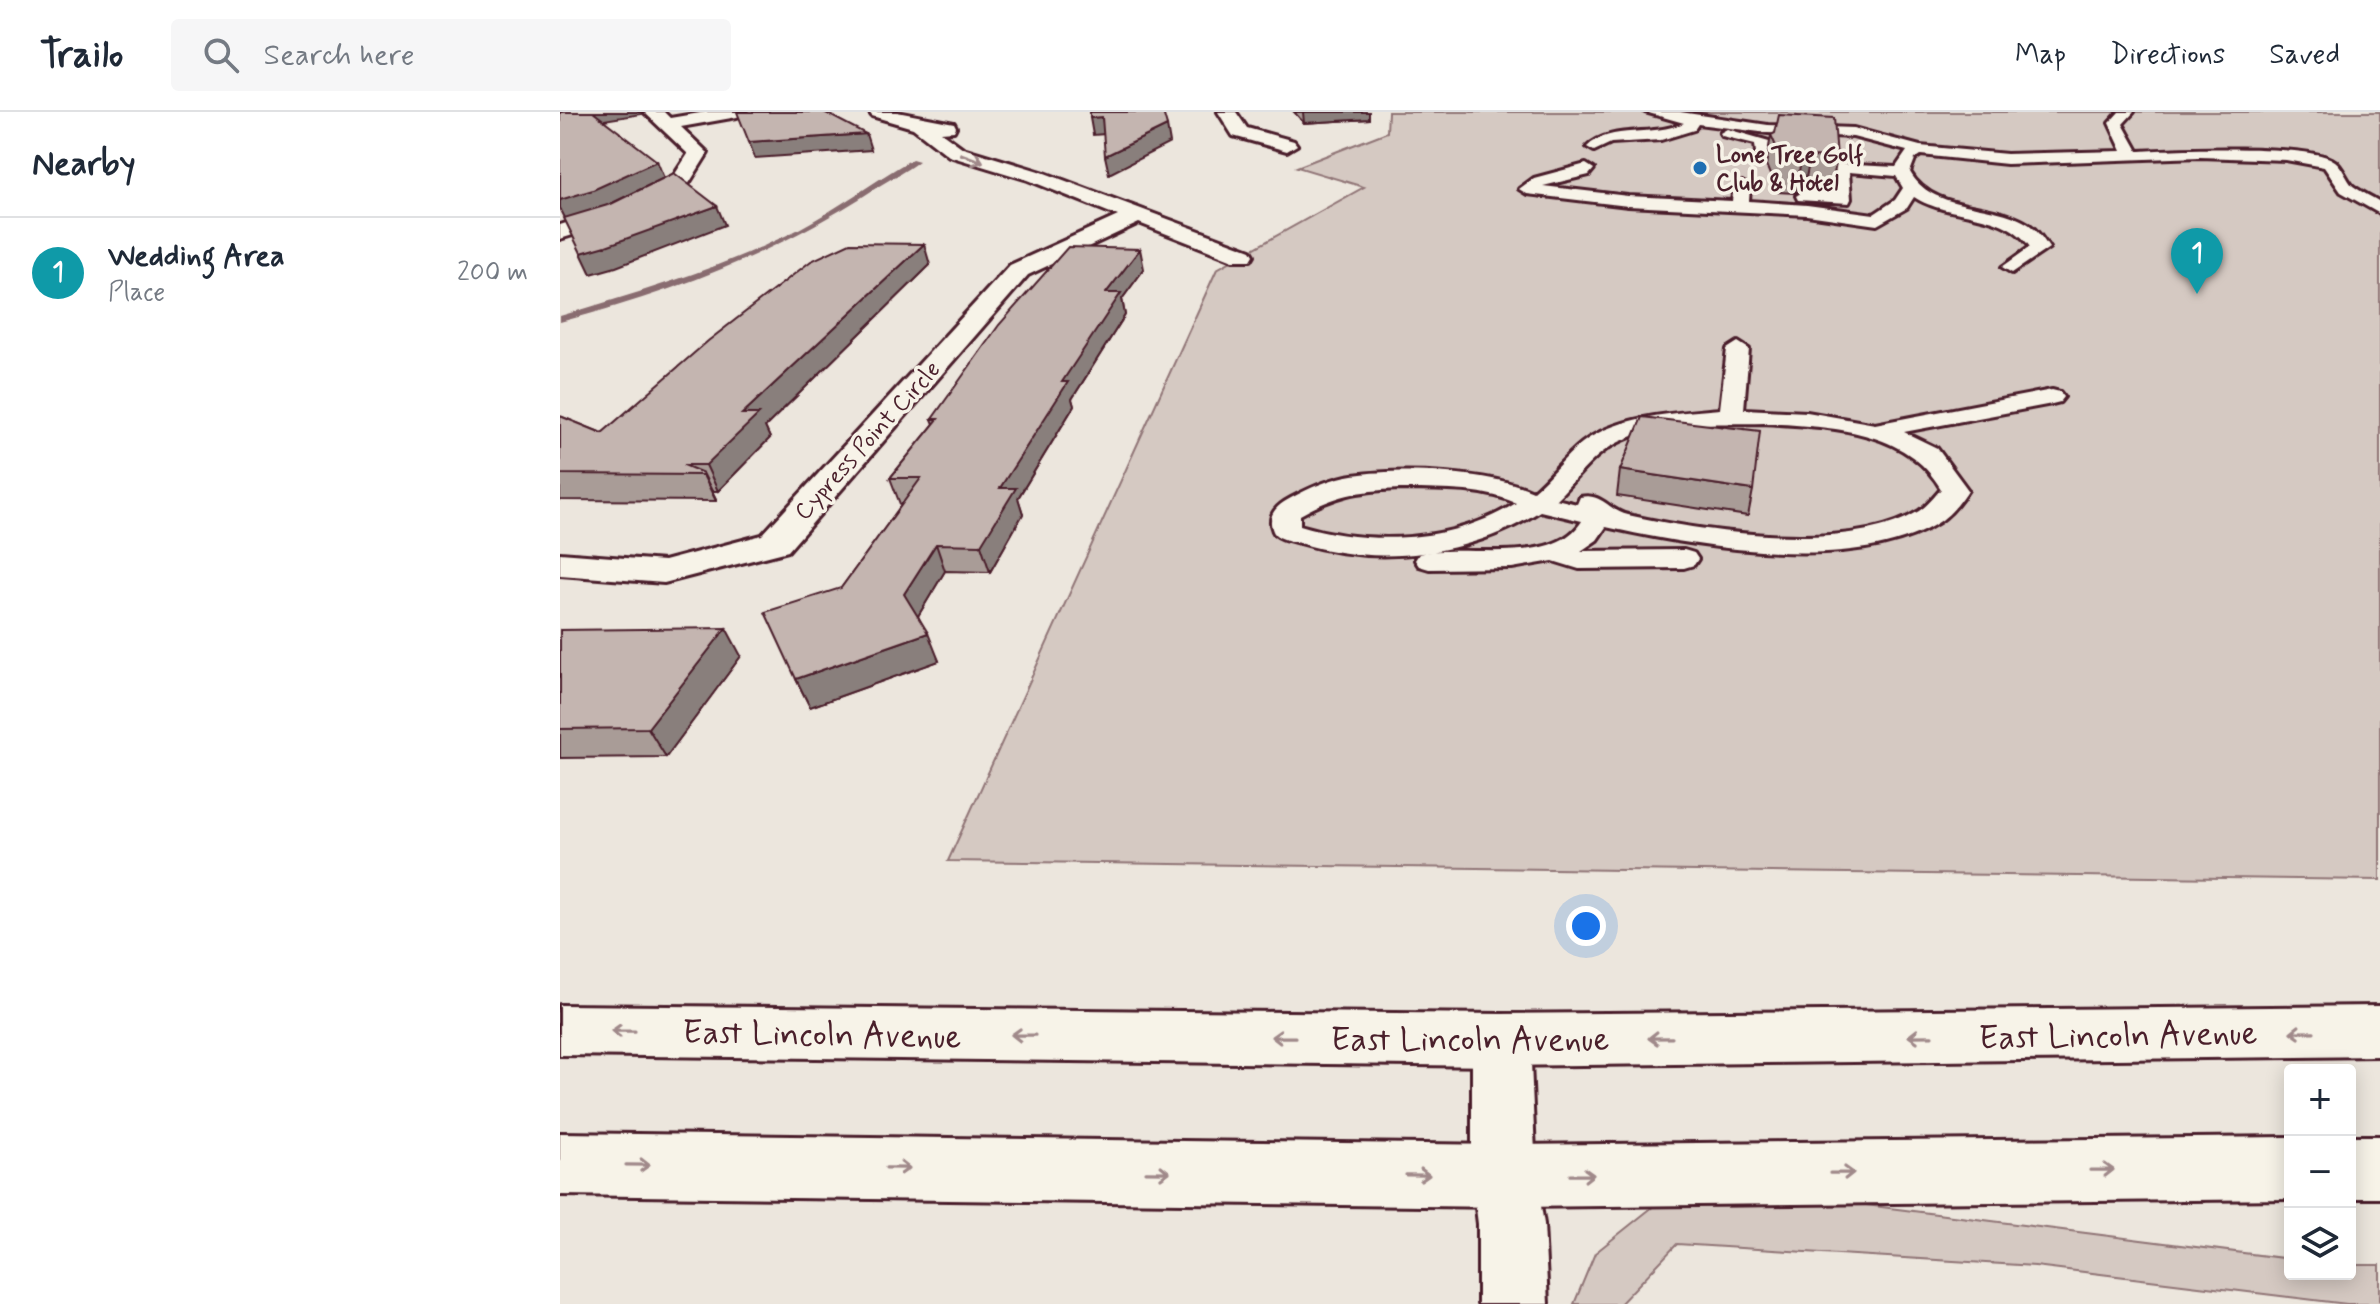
<!DOCTYPE html>
<html lang="en">
<head>
<meta charset="utf-8">
<style>
	body { margin:0; font-family:Mynerve,sans-serif; background:#f6f6f7; color:#1f2937 }
	.controls { position:absolute; right:24px; bottom:24px; display:grid; overflow:hidden; border-radius:8px; box-shadow:0 4px 20px #0003 }
	.controls button { width:72px; height:72px; display:grid; place-items:center; padding:0; border:0; border-bottom:2px solid #e0e1e3; background:#fff; color:#1f2937; font:40px sans-serif }
	.you { position:absolute; left:1026px; top:814px; width:28px; height:28px; margin:-20px; border:6px solid #fff; border-radius:50%; background:#1a73e8; box-shadow:0 0 0 12px #1a73e833 }
	.badge { display:grid; place-items:center; width:52px; height:52px; border-radius:50%; background:#0b8043; color:#fff; font-size:26px; font-weight:700 }
	.pin { position:absolute; translate:-50% -66px; filter:drop-shadow(0 2px 4px #0008) }
	.pin::after { content:''; position:absolute; top:42px; width:28px; height:24px; background:inherit; clip-path:polygon(0 0,100% 0,50% 100%) }
	.list { margin:0; padding:0; list-style:none }
	h2 { display:flex; justify-content:space-between; align-items:center; height:104px; margin:0; padding:0 32px; font-size:34px }
	h2 small { font-size:26px; font-weight:400; color:#747a83 }
	.list li { display:grid; grid-template-columns:52px 1fr auto; gap:24px; align-items:center; box-sizing:border-box; height:112px; padding:0 32px; border-top:2px solid #e0e1e3 }
	.list b { display:block; font-size:30px; white-space:nowrap }
	.list p { margin:0; font-size:26px; white-space:nowrap; color:#747a83 }
	.list em { font-size:26px; font-style:normal; color:#747a83 }
	.icon { flex:none; width:44px; height:44px; fill:none; stroke:currentColor; stroke-width:2; stroke-linecap:round; stroke-linejoin:round }
	.map { position:relative; flex:none; width:1820px; height:1192px; overflow:hidden }
	header { display:flex; align-items:center; gap:48px; box-sizing:border-box; height:112px; padding:0 40px; background:#fff; border-bottom:2px solid #e0e1e3 }
	header strong { font-size:38px }
	nav { display:flex; gap:44px; margin-inline-start:auto; font-size:28px }
	.search { width:560px; height:72px; background:#f6f6f7; display:flex; align-items:center; gap:20px; box-sizing:border-box; padding:0 28px; border-radius:8px; color:#747a83; font-size:30px }
	main { display:flex }
	aside { flex:1; background:#fff }
	.map>svg:first-child { display:block }
	.green { fill:#d5c9c2; stroke:#907476; stroke-width:2 }
	.lines { fill:none; stroke-linecap:round; stroke-linejoin:round }
	.stream { fill:#896c6f; fill-rule:evenodd }
	.service-casing { stroke:#4a1f2b; stroke-width:6 }
	.minor-casing { stroke:#4a1f2b; stroke-width:6 }
	.tertiary-casing { stroke:#4a1f2b; stroke-width:6 }
	.primary-casing { stroke:#4a1f2b; stroke-width:6 }
	.service { fill:#f7f3e8; fill-rule:evenodd }
	.minor { fill:#f7f3e8; fill-rule:evenodd }
	.tertiary { fill:#f7f3e8; fill-rule:evenodd }
	.primary { fill:#f7f3e8; fill-rule:evenodd }
	.wall { fill:#a99c97; stroke:#4a1f2b; stroke-width:2 }
	.shaded-wall { fill:#897f7b; stroke:#4a1f2b; stroke-width:2 }
	.building { fill:#c4b5b0; stroke:#4a1f2b; stroke-width:2 }
	.oneway { stroke:#a0898a }
	.poi-dot { fill:#1f6fb2; stroke:#f7f3e8; stroke-width:3 }
	.labels { text-anchor:middle; stroke-width:7; stroke-linejoin:round; paint-order:stroke }
	.far-poi-label { font-size:24px; font-weight:bold; fill:#4a1f2b; stroke:#f7f3e8; text-anchor:start }
	.far-street-label { font-size:24px; fill:#4a1f2b; stroke:#f7f3e8 }
	.near-street-label { font-size:34px; fill:#4a1f2b; stroke:#f7f3e8 }
</style>
</head>
<body>
<header>
<strong>Trailo</strong>
<div class="search"><svg class="icon" aria-label="search" viewBox="0 0 24 24"><circle cx="10" cy="10" r="6"/><path d="M15 15l6 6"/></svg>Search here</div>
<nav><a>Map</a><a>Directions</a><a>Saved</a></nav>
</header>
<main>
<aside>
<h2>Nearby<small></small></h2>
<ul class="list">
<li><span class="badge" style="background:#0f9aa8">1</span><div><b>Wedding Area</b><p>Place</p></div><em>200 m</em></li>
</ul>
</aside>
<div class="map">
<svg width="1820" height="1192" viewBox="0 0 1820 1192">
	<rect width="100%" height="100%" fill="#ece6dd"/>
	<filter id="ink" filterUnits="userSpaceOnUse"><feTurbulence type="fractalNoise" baseFrequency=".0125" numOctaves="2"/><feDisplacementMap in="SourceGraphic" scale="16" xChannelSelector="R" yChannelSelector="G"/><feConvolveMatrix kernelMatrix="1 2 1 2 8 2 1 2 1" color-interpolation-filters="sRGB"/></filter>
	<g filter="url(#ink)">
		<g class="green">
			<path d="M 828,0 L 1820,0 L 1820,768 L 388,749 L 657,157 L 804,75 L 737,55 L 827,20 Z"/>
			<path d="M 1099,1090 L 1290,1091 L 1730,1147 L 1730,1162 L 1790,1162 L 1790,1153 L 1820,1153 L 1820,1192 L 1787,1192 L 1475,1154 L 1117,1132 L 1060,1192 L 1014,1192 L 1035,1141 Z"/>
		</g>
		<g class="lines">
			<path class="stream" d="M 352,47 L 359,49 C 345,60 328,68 313,78 C 215,142 112,181 0,210 L 0,204 C 81,180 162,156 237,118 C 277,97 313,70 352,47 Z"/>
			<g class="service-casing">
				<g id="service">
					<path d="M 1085,0 L 1120,0 L 1208,13 L 1293,16 L 1360,34 L 1447,42 L 1562,39 L 1549,11 L 1559,0 L 1574,0 L 1563,12 L 1578,39 C 1611,37 1753,31 1775,49 C 1783,55 1786,67 1793,74 C 1801,80 1812,85 1820,90 L 1820,102 L 1781,80 L 1764,55 L 1726,48 L 1640,45 L 1447,52 L 1361,43 L 1355,47 L 1350,60 C 1372,99 1428,90 1463,109 C 1475,115 1482,125 1489,136 L 1452,161 L 1442,155 L 1470,135 C 1445,97 1389,108 1354,85 L 1347,96 L 1317,113 L 1247,103 L 1068,94 L 967,82 L 959,77 L 974,66 L 1026,52 L 1034,57 L 1029,63 L 983,74 L 1068,84 L 1172,89 L 1174,75 L 1182,70 L 1190,75 L 1189,89 L 1247,93 L 1314,102 L 1335,88 L 1343,76 L 1336,64 L 1289,60 L 1291,87 L 1289,91 L 1238,88 L 1236,84 L 1244,79 L 1274,81 L 1275,52 L 1336,55 L 1347,39 L 1293,25 L 1208,21 L 1138,12 L 1134,18 L 1101,28 L 1051,31 L 1034,39 L 1027,35 C 1050,12 1094,25 1124,11 Z"/>
					<path d="M 1167,17 L 1209,29 L 1211,32 L 1207,50 L 1197,50 L 1195,32 L 1162,24 L 1160,21 Z"/>
					<path d="M 1178,230 L 1189,237 L 1184,297 L 1247,300 L 1315,312 L 1492,278 L 1500,280 L 1504,285 L 1500,290 L 1492,292 L 1344,320 L 1377,336 L 1408,378 C 1401,389 1391,402 1379,410 C 1300,463 1134,435 1046,415 L 1037,428 L 1021,439 L 1124,438 L 1134,441 L 1138,447 L 1134,453 L 1124,456 L 1019,457 L 993,449 L 952,456 L 869,457 L 859,454 L 855,448 L 859,442 C 903,431 993,456 1022,409 L 980,399 C 912,444 817,455 740,431 C 732,429 716,427 713,419 C 706,402 718,393 731,386 C 750,376 771,366 793,363 C 843,356 927,359 973,379 C 991,364 1004,345 1022,331 C 1059,303 1116,301 1160,297 L 1167,237 ZM 1204,311 C 1267,315 1346,316 1381,377 C 1374,385 1368,393 1359,399 C 1290,442 1145,420 1068,403 C 1049,399 1042,380 1020,385 L 1017,392 L 996,387 C 1014,370 1029,348 1050,335 C 1094,308 1156,312 1204,311 ZM 839,377 C 878,378 919,375 956,391 C 893,431 810,434 740,413 L 740,403 C 776,383 797,379 839,377 Z"/>
				</g>
			</g>
			<g class="minor-casing">
				<g id="minor">
					<path d="M 84,0 L 104,0 L 110,6 L 146,0 L 186,0 L 177,5 L 121,15 L 148,41 L 128,73 L 59,109 L 0,127 L 0,113 L 43,99 L 113,65 L 128,42 Z"/>
					<path d="M 309,0 L 337,0 L 394,11 L 396,15 L 394,19 L 381,20 L 403,36 L 482,60 L 691,138 L 694,143 L 691,148 L 673,148 L 579,111 L 468,163 L 228,439 L 104,471 L 0,463 L 0,441 L 104,449 L 202,423 L 450,153 L 558,104 L 468,68 L 389,44 L 353,16 L 312,4 Z"/>
					<path d="M 658,0 L 676,0 L 687,16 L 734,29 L 737,33 L 727,39 L 673,24 Z"/>
				</g>
			</g>
			<g class="tertiary-casing">
				<path id="tertiary" d="M 941,902 L 962,910 L 970,928 L 976,1064 L 984,1112 L 988,1192 L 918,1192 L 918,1112 L 912,1064 L 912,928 L 920,910 Z"/>
			</g>
			<g class="primary-casing">
				<g id="primary">
					<path d="M 0,893 L 941,902 L 1820,894 L 1820,944 L 941,954 L 0,943 Z"/>
					<path d="M 0,1021 L 944,1033 L 1730,1025 L 1730,1087 L 944,1095 L 0,1083 Z"/>
					<rect x="1790" y="1024" width="30" height="62"/>
				</g>
			</g>
			<use href="#service" class="service"/>
			<use href="#minor" class="minor"/>
			<use href="#tertiary" class="tertiary"/>
			<use href="#primary" class="primary"/>
		</g>
		<g class="wall">
			<path d="M 734,0 L 809,0 L 809,7 L 744,11 Z"/>
			<path d="M 1211,23 L 1277,46 L 1271,78 L 1244,76 L 1235,81 L 1217,80 L 1206,53 Z"/>
			<path d="M 370,153 L 205,315 L 210,326 L 158,379 L 152,379 L 156,387 L 156,389 L 0,388 L 0,304 L 42,321 Z"/>
			<path d="M 584,157 L 562,187 L 565,203 L 512,287 L 514,294 L 458,386 L 463,402 L 430,460 L 385,459 L 358,504 L 379,549 L 250,595 L 236,567 L 281,476 L 342,392 L 340,392 L 330,366 L 374,312 L 372,307 Z"/>
			<path d="M 1060,358 L 1193,378 L 1188,404 L 1057,384 Z"/>
			<path d="M 0,518 L 181,544 L 106,645 L 0,646 Z"/>
		</g>
		<g class="shaded-wall">
			<path d="M 28,0 L 82,0 L 82,2 L 32,10 Z"/>
			<path d="M 743,0 L 809,0 L 809,7 L 744,11 Z"/>
			<path d="M 542,5 L 545,22 L 533,23 L 530,6 Z"/>
			<path d="M 607,14 L 610,31 L 549,62 L 545,44 Z"/>
			<path d="M 306,22 L 311,38 L 195,46 L 189,30 Z"/>
			<path d="M 1250,45 L 1244,76 L 1235,81 L 1241,49 Z"/>
			<path d="M 97,49 L 104,66 L 42,96 L 6,108 L 0,96 L 0,88 Z"/>
			<path d="M 157,94 L 165,113 L 56,155 L 31,162 L 21,141 Z"/>
			<path d="M 364,132 L 370,153 L 205,315 L 210,326 L 158,379 L 146,353 L 182,302 Z"/>
			<path d="M 580,137 L 584,157 L 562,187 L 565,203 L 512,287 L 514,294 L 458,386 L 463,402 L 430,460 L 421,433 L 440,376 L 502,270 L 546,181 Z"/>
			<path d="M 143,361 L 156,387 L 156,389 L 143,363 Z"/>
			<path d="M 376,432 L 385,459 L 355,509 L 344,482 Z"/>
			<path d="M 166,516 L 181,544 L 106,645 L 88,616 Z"/>
			<path d="M 368,521 L 379,549 L 250,595 L 236,567 Z"/>
		</g>
		<g class="building">
			<path d="M 0,0 L 33,0 L 97,49 L 33,78 L 0,88 Z"/>
			<path d="M 177,0 L 264,0 L 306,22 L 189,30 Z"/>
			<path d="M 530,0 L 603,0 L 607,14 L 545,44 L 542,5 L 530,6 Z"/>
			<path d="M 1219,3 L 1274,6 L 1277,46 L 1250,45 L 1241,49 L 1222,48 L 1211,23 L 1215,21 Z"/>
			<path d="M 114,61 L 157,94 L 46,134 L 21,141 L 4,106 L 51,92 Z"/>
			<path d="M 290,131 L 364,132 L 182,302 L 199,302 L 146,353 L 124,353 L 143,361 L 143,363 L 0,362 L 0,304 L 42,321 L 148,229 L 251,149 Z"/>
			<path d="M 508,135 L 580,137 L 546,181 L 561,181 L 502,270 L 508,270 L 440,376 L 456,376 L 421,433 L 376,432 L 344,482 L 368,521 L 236,567 L 205,500 L 281,476 L 361,366 L 330,366 L 378,307 L 372,307 L 439,213 Z"/>
			<path d="M 1082,305 L 1200,319 L 1193,378 L 1060,358 Z"/>
			<path d="M 166,516 L 88,616 L 0,617 L 0,518 Z"/>
		</g>
		<defs><path id="oneway-shaft" d="M-6 0H5M1.5-3L5.5 0L1.5 3" fill="none" stroke-width="1.6" stroke-linecap="round" stroke-linejoin="round" transform="scale(2)"/></defs>
		<g class="oneway">
			<use href="#oneway-shaft" transform="translate(412 46) rotate(20)"/>
			<use href="#oneway-shaft" transform="translate(63 919) rotate(-179)"/>
			<use href="#oneway-shaft" transform="translate(1742 920) rotate(179)"/>
			<use href="#oneway-shaft" transform="translate(463 923) rotate(-179)"/>
			<use href="#oneway-shaft" transform="translate(1360 924) rotate(179)"/>
			<use href="#oneway-shaft" transform="translate(723 925) rotate(-179)"/>
			<use href="#oneway-shaft" transform="translate(1100 926) rotate(179)"/>
			<use href="#oneway-shaft" transform="translate(78 1053) rotate(1)"/>
			<use href="#oneway-shaft" transform="translate(338 1056) rotate(1)"/>
			<use href="#oneway-shaft" transform="translate(1542 1058) rotate(-1)"/>
			<use href="#oneway-shaft" transform="translate(598 1060) rotate(1)"/>
			<use href="#oneway-shaft" transform="translate(1282 1061) rotate(-1)"/>
			<use href="#oneway-shaft" transform="translate(858 1063) rotate(1)"/>
			<use href="#oneway-shaft" transform="translate(1022 1063) rotate(-1)"/>
		</g>
	</g>
	<circle class="poi-dot" cx="1140" cy="56" r="8"/>
	<g class="labels">
		<g class="far-poi-label">
			<text x="1156" y="50">Lone Tree Golf<tspan x="1156" dy="28">Club &amp; Hotel</tspan></text>
		</g>
		<g class="far-street-label">
			<text transform="translate(307 328) rotate(-48)" y="8">Cypress Point Circle</text>
		</g>
		<g class="near-street-label">
			<text transform="translate(262 921) rotate(1)" y="12">East Lincoln Avenue</text>
			<text transform="translate(1558 922) rotate(-1)" y="12">East Lincoln Avenue</text>
			<text x="910" y="938">East Lincoln Avenue</text>
		</g>
	</g>
</svg>
<div class="controls">
<button>+</button>
<button>−</button>
<button><svg class="icon" aria-label="layers" viewBox="0 0 24 24"><path d="M12 4l9 5-9 5-9-5zM3 14l9 5 9-5"/></svg></button>
</div>
<div class="you"></div>
<div class="pin badge" style="left:1637px;top:182px;background:#0f9aa8">1</div>
</div>
</main>
</body>
</html>
